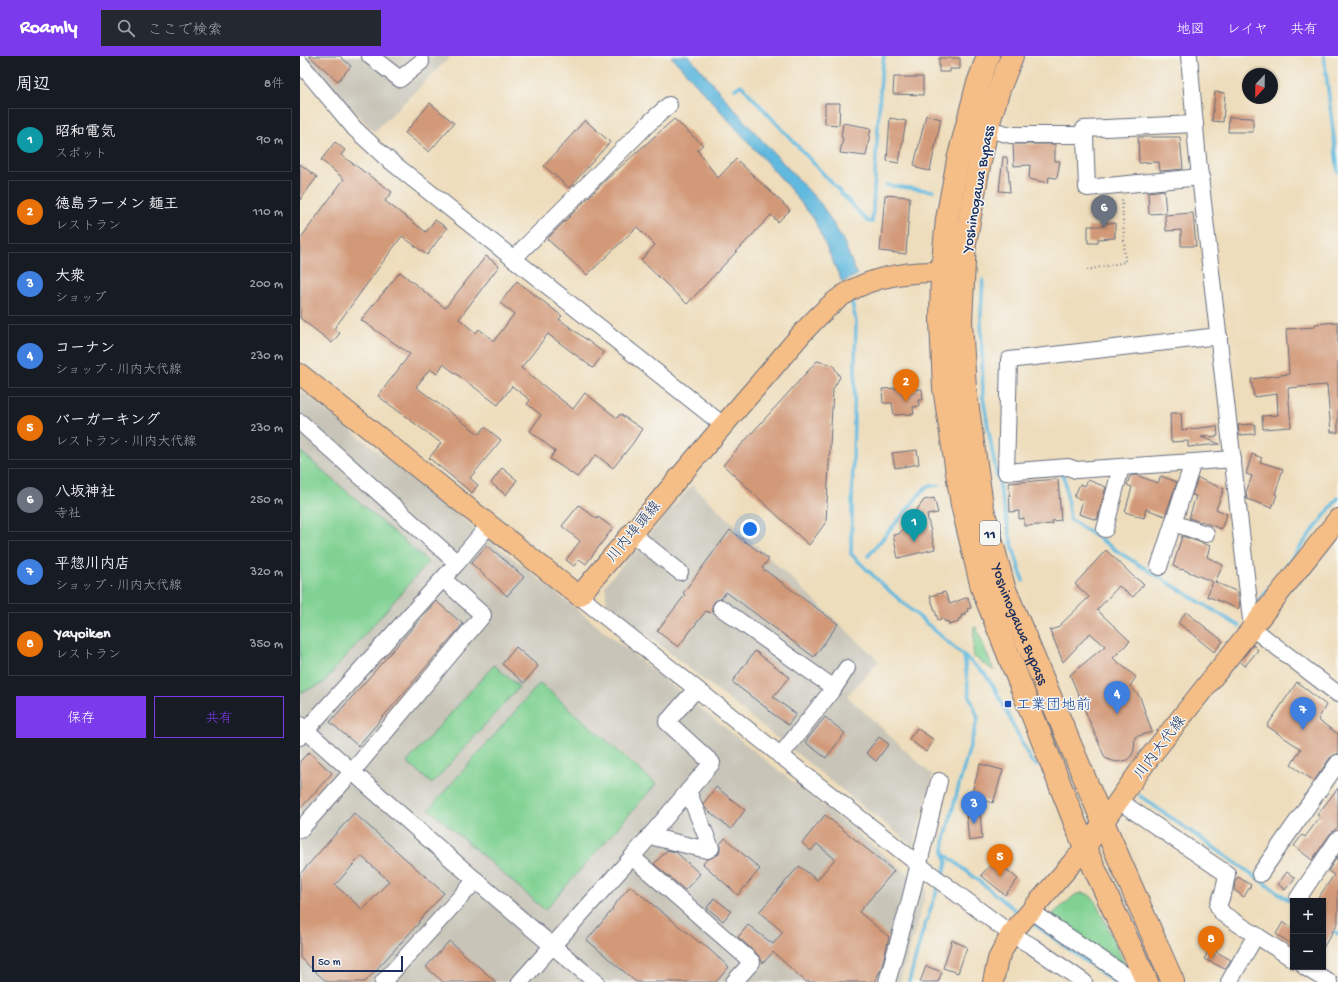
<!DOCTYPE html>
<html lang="ja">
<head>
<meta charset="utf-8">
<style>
	body { margin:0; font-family:"Gochi Hand","Klee One",sans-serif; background:#242831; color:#f1f3f6 }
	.controls { position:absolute; right:12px; bottom:12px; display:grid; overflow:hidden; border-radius:0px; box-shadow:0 1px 3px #0004 }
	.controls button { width:36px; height:36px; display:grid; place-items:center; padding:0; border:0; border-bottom:1px solid #363941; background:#171b24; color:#f1f3f6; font:20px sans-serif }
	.compass { position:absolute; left:942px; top:12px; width:36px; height:36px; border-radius:50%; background:#171b24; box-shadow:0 1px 3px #0004; rotate:202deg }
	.scale { position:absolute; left:12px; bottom:10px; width:91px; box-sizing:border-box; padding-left:4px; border:2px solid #1b2f5e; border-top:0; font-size:11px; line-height:14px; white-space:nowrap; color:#1b2f5e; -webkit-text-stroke:3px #f6f6f2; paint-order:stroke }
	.you { position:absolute; left:450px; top:473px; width:14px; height:14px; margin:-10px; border:3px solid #fff; border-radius:50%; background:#1a73e8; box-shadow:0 0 0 6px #1a73e833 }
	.badge { display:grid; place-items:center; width:26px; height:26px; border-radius:50%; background:#7c3aed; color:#fff; font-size:13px; font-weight:700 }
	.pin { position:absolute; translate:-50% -33px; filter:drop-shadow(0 1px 2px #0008) }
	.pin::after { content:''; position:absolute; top:21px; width:14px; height:12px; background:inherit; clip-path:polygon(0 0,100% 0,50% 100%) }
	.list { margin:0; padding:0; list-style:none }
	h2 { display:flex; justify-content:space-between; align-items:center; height:52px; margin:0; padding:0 16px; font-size:17px }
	h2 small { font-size:13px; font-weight:400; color:#9ea1a6 }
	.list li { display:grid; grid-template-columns:26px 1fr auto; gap:12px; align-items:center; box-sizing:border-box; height:64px; margin:0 8px 8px; padding:0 8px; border:1px solid #363941; border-radius:0px }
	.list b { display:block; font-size:15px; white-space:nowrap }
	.list p { margin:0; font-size:13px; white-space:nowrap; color:#9ea1a6 }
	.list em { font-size:13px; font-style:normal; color:#9ea1a6 }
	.actions { display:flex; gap:8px; padding:12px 16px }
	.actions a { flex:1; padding:9px 0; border:1px solid #7c3aed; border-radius:0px; text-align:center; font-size:14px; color:#7c3aed }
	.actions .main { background:#7c3aed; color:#fff }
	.icon { flex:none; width:22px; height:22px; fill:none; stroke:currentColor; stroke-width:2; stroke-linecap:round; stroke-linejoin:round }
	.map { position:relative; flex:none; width:1038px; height:926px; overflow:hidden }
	header { display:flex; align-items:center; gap:24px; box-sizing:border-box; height:56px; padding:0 20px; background:#7c3aed; color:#fff }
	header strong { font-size:19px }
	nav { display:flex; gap:22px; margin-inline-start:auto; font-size:14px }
	.search { width:280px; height:36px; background:#242831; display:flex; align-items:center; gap:10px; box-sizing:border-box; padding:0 14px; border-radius:0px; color:#9ea1a6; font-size:15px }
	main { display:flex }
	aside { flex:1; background:#171b24 }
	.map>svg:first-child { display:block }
	.industrial { fill:#c8c4b8 }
	.green { fill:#80d192; stroke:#4e8078 }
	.water { fill:#61b9de; stroke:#3e749e }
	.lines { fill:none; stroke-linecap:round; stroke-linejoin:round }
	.stream { stroke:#61b9de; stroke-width:3.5 }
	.building { fill:#d29978; fill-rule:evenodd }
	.minor-casing { stroke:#656c7f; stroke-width:18 }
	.major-casing { stroke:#656c7f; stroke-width:22 }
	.highway-casing { stroke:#656c7f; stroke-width:24 }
	.path { stroke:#656c7f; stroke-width:2; stroke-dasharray:1 3; stroke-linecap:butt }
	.minor { stroke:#fff; stroke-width:16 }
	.major { stroke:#f6be87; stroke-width:20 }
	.highway { stroke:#f6be87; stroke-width:22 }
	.transit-dot { fill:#1a4fb4; stroke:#f6f6f2; stroke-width:1.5 }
	.labels { text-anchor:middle; stroke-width:3; stroke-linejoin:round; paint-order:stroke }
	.shield { fill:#f6f6f2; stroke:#5d6b8a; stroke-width:1 }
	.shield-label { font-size:14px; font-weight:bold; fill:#1b2f5e }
	.street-label { font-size:15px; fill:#1b2f5e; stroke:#f6f6f2 }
	.transit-label { font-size:15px; fill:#164399; stroke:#f6f6f2; text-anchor:start }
</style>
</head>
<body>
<header>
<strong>Roamly</strong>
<div class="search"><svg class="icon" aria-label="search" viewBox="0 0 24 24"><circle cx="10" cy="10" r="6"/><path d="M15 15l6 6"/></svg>ここで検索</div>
<nav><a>地図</a><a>レイヤ</a><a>共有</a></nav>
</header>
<main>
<aside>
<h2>周辺<small>8件</small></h2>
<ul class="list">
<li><span class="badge" style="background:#0f9aa8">1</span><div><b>昭和電気</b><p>スポット</p></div><em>90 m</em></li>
<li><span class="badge" style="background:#e8710a">2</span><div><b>徳島ラーメン 麺王</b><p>レストラン</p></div><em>110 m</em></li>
<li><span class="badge" style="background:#3f7fe0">3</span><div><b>大衆</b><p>ショップ</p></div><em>200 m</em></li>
<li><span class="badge" style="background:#3f7fe0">4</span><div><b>コーナン</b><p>ショップ · 川内大代線</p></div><em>230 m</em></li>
<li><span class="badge" style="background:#e8710a">5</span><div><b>バーガーキング</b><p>レストラン · 川内大代線</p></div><em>230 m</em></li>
<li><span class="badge" style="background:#6b7280">6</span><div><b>八坂神社</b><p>寺社</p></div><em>250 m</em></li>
<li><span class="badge" style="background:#3f7fe0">7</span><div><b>平惣川内店</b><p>ショップ · 川内大代線</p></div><em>320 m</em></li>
<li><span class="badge" style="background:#e8710a">8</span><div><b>Yayoiken</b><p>レストラン</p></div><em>350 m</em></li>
</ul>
<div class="actions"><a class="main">保存</a><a>共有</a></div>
</aside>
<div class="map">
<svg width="1038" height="926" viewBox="0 0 1038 926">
	<rect width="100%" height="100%" fill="#f6f6f2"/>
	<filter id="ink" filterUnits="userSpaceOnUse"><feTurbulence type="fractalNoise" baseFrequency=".025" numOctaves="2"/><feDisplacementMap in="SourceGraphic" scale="8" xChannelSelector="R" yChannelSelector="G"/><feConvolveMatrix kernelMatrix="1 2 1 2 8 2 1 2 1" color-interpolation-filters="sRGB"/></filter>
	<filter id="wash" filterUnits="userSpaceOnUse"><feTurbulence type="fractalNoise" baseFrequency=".012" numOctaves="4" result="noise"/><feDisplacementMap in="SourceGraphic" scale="16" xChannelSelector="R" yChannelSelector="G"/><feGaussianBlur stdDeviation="0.9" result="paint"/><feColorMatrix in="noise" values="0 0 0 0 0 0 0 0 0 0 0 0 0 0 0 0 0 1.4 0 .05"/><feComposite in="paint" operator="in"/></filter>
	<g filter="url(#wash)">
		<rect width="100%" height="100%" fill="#edb"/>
		<g class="industrial">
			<path d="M 2,0 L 151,0 L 74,76 Z"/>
			<path d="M 0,334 L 236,521 L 627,833 L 600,926 L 0,926 Z"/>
			<path d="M 392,429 L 579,605 L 547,640 L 633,720 L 613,790 L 307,547 L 305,529 Z"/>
		</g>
		<g class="green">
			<path d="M 0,395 L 128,506 L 22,628 L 0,637 Z"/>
			<path d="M 674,571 L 676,571 L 694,615 L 673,600 Z"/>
			<path d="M 194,609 L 219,631 L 132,728 L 107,706 Z"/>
			<path d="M 240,627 L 356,728 L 245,854 L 129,753 Z"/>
			<path d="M 781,837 L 788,838 L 795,844 L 829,918 L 748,862 L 775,839 Z"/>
		</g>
		<path class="water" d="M 371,0 L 389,0 L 448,69 L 521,148 L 543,184 L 557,219 L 542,226 L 514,163 L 486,128 Z"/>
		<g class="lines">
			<g class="stream">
				<path d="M 1024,0 L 1038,116"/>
				<path d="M 435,33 L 441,29 L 567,165 L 572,166 L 581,20 L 584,0"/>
				<path d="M 586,129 L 633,135"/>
				<path d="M 683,224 L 681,258 L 683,341 L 692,394 L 697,420 L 699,423 L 700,433 L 711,485 L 723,525"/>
				<path d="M 551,242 L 556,266 L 551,498 L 585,531 L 664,600 L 685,618 L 695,633 L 731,705 L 737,710"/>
				<path d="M 762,419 L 764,418 L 770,463 L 820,497 L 939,570"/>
				<path d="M 568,500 L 626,431 L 639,429"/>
				<path d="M 959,545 L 1038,442"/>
				<path d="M 840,740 L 993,847"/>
				<path d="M 645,798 L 720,858"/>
				<path d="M 642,822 L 647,807 L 644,798 L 644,786 L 659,729 L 678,662 L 669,638 L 664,600"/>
				<path d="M 730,865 L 815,926"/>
				<path d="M 1023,868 L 1038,878"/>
				<path d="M 609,926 L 622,878 L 639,829"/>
			</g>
		</g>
		<g id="blocks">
			<g class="building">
				<path d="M 9,0 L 40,0 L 51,10 L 38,25 Z"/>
				<path d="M 639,2 L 660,2 L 660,13 L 650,13 L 650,16 L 639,16 Z"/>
				<path d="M 594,21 L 623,21 L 623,39 L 593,38 Z"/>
				<path d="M 915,36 L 925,37 L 923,66 L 912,65 Z"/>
				<path d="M 130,47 L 154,67 L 129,96 L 105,77 Z"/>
				<path d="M 525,47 L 540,47 L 539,69 L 525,68 Z"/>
				<path d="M 626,59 L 641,63 L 630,115 L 616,112 L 616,110 L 614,109 Z"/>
				<path d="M 929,61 L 953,62 L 953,76 L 928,76 Z"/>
				<path d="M 590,62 L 606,65 L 599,107 L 587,105 Z"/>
				<path d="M 374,63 L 403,89 L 397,94 L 418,122 L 436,103 L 490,154 L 478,166 L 471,159 L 387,248 L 341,204 L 355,189 L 337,171 L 287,219 L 247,183 L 308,122 Z"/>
				<path d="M 285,64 L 310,86 L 269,132 L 244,110 Z"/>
				<path d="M 543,67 L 571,72 L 566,100 L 540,97 L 543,82 L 541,81 Z"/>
				<path d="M 838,81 L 880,81 L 883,113 L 860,115 L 859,106 L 839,107 Z"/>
				<path d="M 35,86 L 45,94 L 41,99 L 92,136 L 85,145 L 126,176 L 135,164 L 147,172 L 127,199 L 102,180 L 34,273 L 40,277 L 32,287 L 0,262 L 0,183 L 44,123 L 21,104 Z"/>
				<path d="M 713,88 L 755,88 L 755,105 L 760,105 L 757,122 L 749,121 L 748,127 L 729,123 L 730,109 L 714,110 Z"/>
				<path d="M 703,101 L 707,101 L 710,136 L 699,135 Z"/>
				<path d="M 0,108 L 17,121 L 0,144 Z"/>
				<path d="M 864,134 L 866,157 L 849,158 L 848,136 Z"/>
				<path d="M 585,139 L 610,141 L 606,198 L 580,195 Z"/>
				<path d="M 893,157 L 896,190 L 881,190 L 881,174 L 866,175 L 865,159 Z"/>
				<path d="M 804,167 L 815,167 L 815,182 L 798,183 L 798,187 L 788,187 L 788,170 L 804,170 Z"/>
				<path d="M 186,200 L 199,210 L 159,263 L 176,277 L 179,273 L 194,285 L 214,258 L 200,247 L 217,225 L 262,260 L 259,263 L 304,297 L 293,312 L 248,278 L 221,312 L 273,353 L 285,337 L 317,362 L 320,358 L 342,373 L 333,387 L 313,412 L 296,399 L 277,421 L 250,403 L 255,395 L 230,375 L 241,359 L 227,348 L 230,344 L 212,330 L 198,349 L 143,308 L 137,318 L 130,313 L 116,331 L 179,378 L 185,371 L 201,384 L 170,422 L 178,429 L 172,437 L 129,402 L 141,387 L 78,340 L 110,298 L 61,264 L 100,216 L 145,252 Z"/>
				<path d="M 1038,266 L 1038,376 L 1031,376 L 1027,329 L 988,332 L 991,371 L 963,373 L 962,360 L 978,359 L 977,338 L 954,341 L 951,323 L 989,318 L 986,273 L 1015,271 L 1015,268 Z"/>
				<path d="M 517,305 L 533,309 L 540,321 L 533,333 L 526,466 L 509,489 L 423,409 Z"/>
				<path d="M 611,331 L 612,334 L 622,333 L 623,344 L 618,344 L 619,350 L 613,351 L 614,358 L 594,359 L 592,347 L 583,347 L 582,333 Z"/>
				<path d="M 870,357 L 881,357 L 882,374 L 917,370 L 918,380 L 901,381 L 920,388 L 888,391 L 888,385 L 871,386 Z"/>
				<path d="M 955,368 L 955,378 L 939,379 L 938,369 Z"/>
				<path d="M 617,394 L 619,408 L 595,412 L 592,397 Z"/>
				<path d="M 952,398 L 962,402 L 960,406 L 983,413 L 975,438 L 977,439 L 972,452 L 947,443 L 946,436 L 952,420 L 946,418 Z"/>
				<path d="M 202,412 L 217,424 L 206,439 L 191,427 Z"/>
				<path d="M 836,419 L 858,427 L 861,420 L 877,426 L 865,460 L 846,453 L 844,462 L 825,456 L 832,431 L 827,429 L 830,420 Z"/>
				<path d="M 898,422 L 924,433 L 916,453 L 927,458 L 921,473 L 901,465 L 901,466 L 889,462 L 896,440 L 892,439 Z"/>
				<path d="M 758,423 L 761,464 L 752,465 L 753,468 L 724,470 L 724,462 L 719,463 L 719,455 L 710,456 L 709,427 Z"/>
				<path d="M 788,424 L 806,431 L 797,464 L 779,458 L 783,444 L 774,441 L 780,428 L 785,430 Z"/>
				<path d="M 634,442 L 638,457 L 627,459 L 635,493 L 598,502 L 593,479 L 599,478 L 624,444 Z"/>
				<path d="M 279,449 L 297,463 L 298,461 L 313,472 L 286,508 L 279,503 L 274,510 L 266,504 L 280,485 L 262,470 Z"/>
				<path d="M 430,474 L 469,503 L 462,512 L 538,568 L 514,601 L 426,536 L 421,543 L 417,544 L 414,546 L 412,551 L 412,555 L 410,557 L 406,555 L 378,591 L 357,575 L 385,539 L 383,537 Z"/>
				<path d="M 882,480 L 910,490 L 907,501 L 923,509 L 915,526 L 938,536 L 938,543 L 939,544 L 940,549 L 938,553 L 907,540 L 913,526 L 882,513 L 881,514 L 873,510 Z"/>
				<path d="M 187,489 L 224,521 L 207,540 L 171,507 Z"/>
				<path d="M 806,494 L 834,521 L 844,528 L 833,541 L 819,530 L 797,554 L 830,585 L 813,602 L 836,621 L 830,630 L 840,641 L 852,676 L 835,681 L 834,694 L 832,699 L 827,704 L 817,706 L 809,704 L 805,702 L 770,619 L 805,590 L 790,577 L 763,606 L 750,574 L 757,572 L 789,541 L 775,528 Z"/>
				<path d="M 645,536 L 650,548 L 668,541 L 671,552 L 667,553 L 668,555 L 664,557 L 665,559 L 661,559 L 662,562 L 658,563 L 659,566 L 649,569 L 648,565 L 645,566 L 643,562 L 638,564 L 630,540 Z"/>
				<path d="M 136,545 L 163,568 L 58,690 L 30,666 Z"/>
				<path d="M 886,556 L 923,585 L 914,596 L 897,582 L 897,581 L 878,567 Z"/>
				<path d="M 953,589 L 958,594 L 945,610 L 940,605 Z"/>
				<path d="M 216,591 L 238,610 L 224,627 L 202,608 Z"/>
				<path d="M 455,595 L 489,621 L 473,641 L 496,658 L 488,669 L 469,655 L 469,654 L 432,626 Z"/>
				<path d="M 997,626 L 1026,649 L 1018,664 L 1038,678 L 1038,698 L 1034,699 L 1030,702 L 1014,725 L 991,709 L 1001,693 L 967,670 Z"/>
				<path d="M 525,661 L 545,677 L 526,702 L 505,686 Z"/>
				<path d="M 617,672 L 634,684 L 626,696 L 609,683 Z"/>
				<path d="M 579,681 L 589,688 L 576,705 L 566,697 Z"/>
				<path d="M 9,696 L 32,717 L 0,753 L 0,705 Z"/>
				<path d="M 680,708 L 703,714 L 693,747 L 671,740 Z"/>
				<path d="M 416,731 L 445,754 L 431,773 L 406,753 L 403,748 Z"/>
				<path d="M 1038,732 L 1038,771 L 1030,778 L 1012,804 L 994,790 L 1002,779 L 1005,781 L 1020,761 L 1017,759 Z"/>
				<path d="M 680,755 L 682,783 L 669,785 L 666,756 Z"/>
				<path d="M 54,757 L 144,837 L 118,866 L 119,867 L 65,926 L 27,926 L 0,902 L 0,818 ZM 61,800 L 89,825 L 63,854 L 35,829 Z"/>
				<path d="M 525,759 L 594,815 L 559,856 L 589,881 L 582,910 L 575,926 L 506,926 L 473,896 L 463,907 L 458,899 L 438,881 L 448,869 L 473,888 L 483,876 L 459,856 L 499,810 L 517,824 L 535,803 L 517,788 L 511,795 L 502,787 Z"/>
				<path d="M 425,782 L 460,813 L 438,839 L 403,808 L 407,803 L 411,802 L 419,798 L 420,793 L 420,788 Z"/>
				<path d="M 367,794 L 376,796 L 400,818 L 385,834 L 354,808 Z"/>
				<path d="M 1038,800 L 1038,867 L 1023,892 L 1023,845 L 1016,845 L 1034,819 L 1028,815 Z"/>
				<path d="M 695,804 L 718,823 L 705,839 L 681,819 Z"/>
				<path d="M 987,816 L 995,822 L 985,834 L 978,828 Z"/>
				<path d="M 938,821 L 951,829 L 944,841 L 934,834 L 935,825 Z"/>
				<path d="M 330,830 L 400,887 L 401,886 L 429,911 L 416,926 L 336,926 L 287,884 L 313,853 L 312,852 Z"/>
				<path d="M 414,842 L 431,855 L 423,865 L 407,852 Z"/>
				<path d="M 983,866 L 993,873 L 993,889 L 976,878 Z"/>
				<path d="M 652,884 L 667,891 L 658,917 L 643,912 Z"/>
				<path d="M 149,885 L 196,926 L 143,926 L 126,911 Z"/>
				<path d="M 910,892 L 931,904 L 925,913 L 904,903 Z"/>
				<path d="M 626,910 L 642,916 L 638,926 L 620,926 Z"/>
			</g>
		</g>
	</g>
	<g filter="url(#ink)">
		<use href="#blocks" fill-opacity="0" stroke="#656c7f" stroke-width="1"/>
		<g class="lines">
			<g class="minor-casing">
				<g id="minor">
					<path d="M 70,0 L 100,23 L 121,6"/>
					<path d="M 889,0 L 897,94 L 952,572 L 1038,638"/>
					<path d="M 0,7 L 55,73 L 84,100 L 423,369"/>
					<path d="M 687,73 L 711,79 L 780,79 L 784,73 L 895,68"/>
					<path d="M 780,79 L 785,80 L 787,132 L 901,121"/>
					<path d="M 213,203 L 349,67 L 369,49"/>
					<path d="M 0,366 L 157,507"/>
					<path d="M 893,406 L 933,403"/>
					<path d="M 873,467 L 906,478"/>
					<path d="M 805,473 L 821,411"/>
					<path d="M 331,477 L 380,516"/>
					<path d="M 859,511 L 893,406 L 776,414 L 768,411 L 706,416 L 709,304 L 919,280"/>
					<path d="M 279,540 L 628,816 L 711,878 L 732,890 L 784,926"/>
					<path d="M 421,552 L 534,632 L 480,700"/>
					<path d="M 534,632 L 547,612"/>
					<path d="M 0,669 C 97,756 195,843 296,926"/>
					<path d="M 0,681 L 157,507 L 189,469"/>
					<path d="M 819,745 L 927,818 L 924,834 L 918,850 L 923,858 L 993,903"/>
					<path d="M 0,774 L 52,716 L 183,559 L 143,523"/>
					<path d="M 349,780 L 407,794 L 411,792 L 388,735"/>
					<path d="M 332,801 L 452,906 L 434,926"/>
					<path d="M 960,818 L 1038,707"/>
					<path d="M 998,842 L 1038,783"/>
					<path d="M 741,862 L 835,926"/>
					<path d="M 1005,911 L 1029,926"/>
					<path d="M 83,926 L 176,824"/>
					<path d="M 220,926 L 332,801 L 412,707 L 367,666 L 396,633"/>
					<path d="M 587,926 L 609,848 L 639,725"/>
					<path d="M 929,926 L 956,879"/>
				</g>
			</g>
			<g class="major-casing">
				<g id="major">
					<path d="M 0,318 L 279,540 C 339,469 398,398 459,328 C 483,301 512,261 542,240 C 575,217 619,215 658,216"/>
					<path d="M 693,926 L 698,903 L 711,878 L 785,792 L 846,706 L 1038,463"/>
				</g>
			</g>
			<g class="highway-casing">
				<g id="highway">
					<path d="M 688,0 L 677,30 L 658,104 L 647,163 L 642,216 L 641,265 L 644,332 L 662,449 L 682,532 L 785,792 L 847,926"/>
					<path id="s1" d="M 712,0 L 698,36 L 687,73 L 679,110 L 665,187 L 661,265 L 665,333 L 682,449 L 704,531 L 803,766 L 873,926"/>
				</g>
			</g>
			<path class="path" d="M 787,214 L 825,206 L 822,142"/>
			<use href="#minor" class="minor"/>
			<use href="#major" class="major"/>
			<use href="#highway" class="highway"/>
		</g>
	</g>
	<rect class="transit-dot" x="704" y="644" width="8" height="8" rx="2"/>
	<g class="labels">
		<rect class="shield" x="680" y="465" width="20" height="24" rx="3"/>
		<g class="shield-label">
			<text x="690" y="482">11</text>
		</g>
		<g class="street-label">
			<text transform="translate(677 133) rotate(-80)" y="5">Yoshinogawa Bypass</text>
			<text transform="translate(333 475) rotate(-50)" y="5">川内埠頭線</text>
			<text dy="5" stroke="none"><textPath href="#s1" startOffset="582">Yoshinogawa Bypass</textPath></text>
			<text transform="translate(859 691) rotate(-53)" y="5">川内大代線</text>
		</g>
		<g class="transit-label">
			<text x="716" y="653">工業団地前</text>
		</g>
	</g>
</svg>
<div class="controls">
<button>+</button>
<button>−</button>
</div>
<svg class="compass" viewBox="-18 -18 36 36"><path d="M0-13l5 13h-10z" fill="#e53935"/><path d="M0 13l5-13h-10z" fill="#9ea1a6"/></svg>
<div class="scale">50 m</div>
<div class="you"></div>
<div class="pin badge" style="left:614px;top:486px;background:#0f9aa8">1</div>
<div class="pin badge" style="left:606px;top:346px;background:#e8710a">2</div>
<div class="pin badge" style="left:674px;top:768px;background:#3f7fe0">3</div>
<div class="pin badge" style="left:817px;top:658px;background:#3f7fe0">4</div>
<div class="pin badge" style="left:700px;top:821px;background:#e8710a">5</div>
<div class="pin badge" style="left:804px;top:172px;background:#6b7280">6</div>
<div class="pin badge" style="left:1003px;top:674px;background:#3f7fe0">7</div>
<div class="pin badge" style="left:911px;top:903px;background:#e8710a">8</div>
</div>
</main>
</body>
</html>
